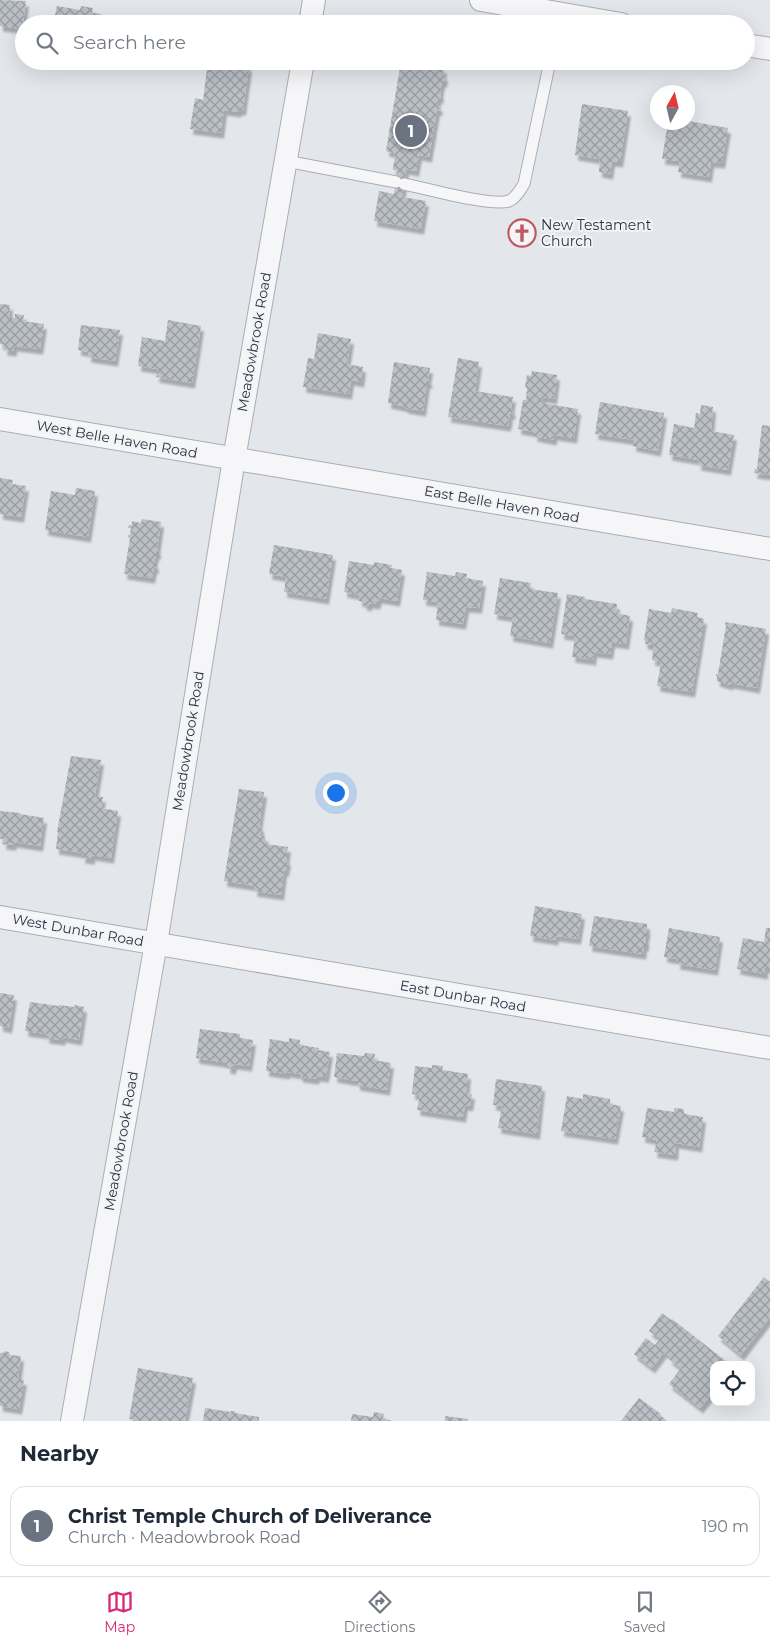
<!DOCTYPE html>
<html lang="en">
<head>
<meta charset="utf-8">
<style>
	body { margin:0; font-family:Montserrat,sans-serif; background:#f6f6f7; color:#1f2937 }
	.controls { position:absolute; right:15px; bottom:15px; display:grid; overflow:hidden; border-radius:10px; box-shadow:0 5px 20px #0002 }
	.controls button { width:45px; height:45px; display:grid; place-items:center; padding:0; border:0; border-bottom:1px solid #e0e1e3; background:#fff; color:#1f2937; font:25px sans-serif }
	.compass { position:absolute; left:650px; top:85px; width:45px; height:45px; border-radius:50%; background:#fff; box-shadow:0 5px 20px #0002; rotate:8deg }
	.you { position:absolute; left:335px; top:792px; width:18px; height:18px; margin:-12px; border:4px solid #fff; border-radius:50%; background:#1a73e8; box-shadow:0 0 0 8px #1a73e833 }
	.badge { display:grid; place-items:center; width:32px; height:32px; border-radius:50%; background:#db2777; color:#fff; font-size:16px; font-weight:700 }
	.pin { position:absolute; translate:-50% -50%; border:2px solid #fff; box-shadow:0 1px 5px #0006 }
	.list { margin:0; padding:0; list-style:none }
	h2 { display:flex; justify-content:space-between; align-items:center; height:65px; margin:0; padding:0 20px; font-size:21px }
	h2 small { font-size:16px; font-weight:400; color:#747a83 }
	.list li { display:grid; grid-template-columns:32px 1fr auto; gap:15px; align-items:center; box-sizing:border-box; height:80px; margin:0 10px 10px; padding:0 10px; border:1px solid #e0e1e3; border-radius:15px }
	.list b { display:block; font-size:19px; white-space:nowrap }
	.list p { margin:0; font-size:16px; white-space:nowrap; color:#747a83 }
	.list em { font-size:16px; font-style:normal; color:#747a83 }
	.icon { flex:none; width:28px; height:28px; fill:none; stroke:currentColor; stroke-width:2; stroke-linecap:round; stroke-linejoin:round }
	.map { position:relative; flex:none; width:770px; height:1421px; overflow:hidden }
	.search { position:absolute; background:#fff; box-shadow:0 5px 20px #0002; left:15px; right:15px; top:15px; height:55px; display:flex; align-items:center; gap:12px; box-sizing:border-box; padding:0 18px; border-radius:28px; color:#747a83; font-size:19px }
	.sheet { height:155px; background:#fff }
	nav { display:flex; justify-content:space-around; align-items:center; box-sizing:border-box; height:70px; border-top:1px solid #e0e1e3; background:#fff; font-size:14px; color:#747a83 }
	nav a { display:grid; justify-items:center; gap:2px }
	nav .on { color:#db2777 }
	.map>svg:first-child { display:block }
	.building { fill:url(#building-cross-hatch); filter:url(#shadow) }
	.lines { fill:none; stroke-linecap:round; stroke-linejoin:round }
	.lane-casing { stroke:#a9adb4; stroke-width:13 }
	.street-casing { stroke:#a9adb4; stroke-width:24 }
	.lane { stroke:#f6f6f8; stroke-width:11 }
	.street { stroke:#f6f6f8; stroke-width:22 }
	.labels { text-anchor:middle; stroke-width:4; stroke-linejoin:round; paint-order:stroke }
	.poi-label { font-size:14px; fill:#2d3341; stroke:#f3f4f7; text-anchor:start }
	.street-label { font-size:14px; fill:#2d3341; stroke:#f3f4f7 }
</style>
</head>
<body>
<div class="map">
<svg width="770" height="1421" viewBox="0 0 770 1421">
	<defs>
		<pattern id="building-cross-hatch" width="8" height="8" patternUnits="userSpaceOnUse" patternTransform="scale(1.25)"><rect width="8" height="8" fill="#bbbfc6"/><path d="M0 0l8 8M0 8l8-8" fill="none" stroke="#989ca2"/></pattern>
		<filter id="shadow"><feDropShadow dx="3" dy="5.5" stdDeviation="1" flood-color="#0004"/></filter>
	</defs>
	<rect width="100%" height="100%" fill="#e3e6ea"/>
	<g class="building">
		<path d="M 0,0 L 26,1 L 22,29 L 0,26 Z"/>
		<path d="M 57,6 L 80,10 L 81,6 L 93,8 L 92,13 L 101,14 L 99,24 L 53,24 Z"/>
		<path d="M 208,61 L 248,61 L 247,66 L 249,67 L 243,110 L 239,110 L 238,112 L 224,110 L 221,133 L 190,129 L 195,98 L 203,100 Z"/>
		<path d="M 401,61 L 444,68 L 443,75 L 445,76 L 444,82 L 442,82 L 440,93 L 441,94 L 440,99 L 438,98 L 437,106 L 440,106 L 439,111 L 437,110 L 429,157 L 419,155 L 416,171 L 406,169 L 402,197 L 426,201 L 421,229 L 374,221 L 379,191 L 394,194 L 398,170 L 393,170 L 395,153 L 386,151 Z"/>
		<path d="M 582,104 L 628,111 L 620,162 L 612,161 L 610,174 L 599,172 L 600,159 L 575,155 Z"/>
		<path d="M 688,121 L 728,128 L 722,163 L 711,162 L 709,177 L 678,172 L 680,161 L 662,159 L 668,122 Z"/>
		<path d="M 0,304 L 10,305 L 9,318 L 15,318 L 15,314 L 24,315 L 23,321 L 44,324 L 40,349 L 14,346 L 14,351 L 4,350 L 5,345 L 0,344 Z"/>
		<path d="M 168,320 L 201,326 L 192,383 L 156,377 L 158,369 L 138,366 L 142,337 L 165,341 Z"/>
		<path d="M 81,325 L 120,330 L 115,361 L 88,357 L 89,352 L 78,350 Z"/>
		<path d="M 318,333 L 351,339 L 347,364 L 363,367 L 361,382 L 351,380 L 349,394 L 303,387 L 308,358 L 314,359 Z"/>
		<path d="M 458,358 L 479,362 L 475,391 L 513,397 L 511,410 L 513,411 L 512,414 L 510,414 L 508,426 L 448,417 Z"/>
		<path d="M 394,362 L 430,368 L 428,380 L 430,381 L 429,383 L 427,383 L 423,411 L 405,408 L 406,407 L 388,403 Z"/>
		<path d="M 532,371 L 557,375 L 554,399 L 543,397 L 542,403 L 578,409 L 574,438 L 554,435 L 554,440 L 534,436 L 535,432 L 518,429 L 523,400 L 526,400 L 527,388 L 525,387 L 527,375 L 531,376 Z"/>
		<path d="M 600,402 L 664,413 L 658,451 L 633,446 L 634,440 L 595,434 Z"/>
		<path d="M 701,405 L 713,407 L 711,431 L 734,435 L 728,470 L 698,465 L 699,460 L 669,455 L 674,424 L 694,428 L 696,413 L 700,414 Z"/>
		<path d="M 762,425 L 770,426 L 770,475 L 754,473 L 755,469 L 757,469 Z"/>
		<path d="M 0,478 L 13,480 L 12,484 L 26,486 L 21,517 L 0,514 Z"/>
		<path d="M 76,488 L 95,491 L 88,537 L 45,530 L 51,491 L 75,495 Z"/>
		<path d="M 142,519 L 161,522 L 157,550 L 158,550 L 158,554 L 156,554 L 154,564 L 156,564 L 156,568 L 154,568 L 152,578 L 124,574 L 130,538 L 128,537 L 128,535 L 130,535 L 131,528 L 128,528 L 129,525 L 132,525 L 132,521 L 141,523 Z"/>
		<path d="M 274,545 L 333,555 L 326,599 L 284,592 L 286,577 L 269,574 Z"/>
		<path d="M 349,561 L 374,565 L 374,562 L 392,565 L 391,568 L 402,570 L 397,601 L 379,598 L 377,604 L 369,603 L 369,606 L 364,605 L 364,602 L 359,601 L 360,595 L 344,592 Z"/>
		<path d="M 427,572 L 455,576 L 456,572 L 467,574 L 466,578 L 483,581 L 479,608 L 466,607 L 463,624 L 436,620 L 438,602 L 423,600 Z"/>
		<path d="M 500,578 L 531,583 L 530,589 L 558,593 L 550,643 L 510,636 L 513,617 L 494,614 Z"/>
		<path d="M 567,594 L 585,597 L 585,599 L 617,604 L 616,613 L 630,616 L 626,644 L 612,642 L 610,654 L 594,652 L 593,660 L 572,657 L 575,636 L 561,634 Z"/>
		<path d="M 672,608 L 698,613 L 697,617 L 704,619 L 692,692 L 657,686 L 661,662 L 652,660 L 654,643 L 652,642 L 652,645 L 645,644 L 645,641 L 644,640 L 649,609 L 671,613 Z"/>
		<path d="M 725,622 L 766,629 L 757,688 L 730,683 L 730,685 L 717,681 L 717,676 L 716,676 L 716,674 L 718,674 L 726,625 L 725,624 Z"/>
		<path d="M 71,756 L 101,760 L 95,796 L 103,797 L 101,808 L 118,811 L 111,858 L 92,855 L 92,859 L 82,858 L 83,853 L 56,849 L 58,832 L 57,832 Z"/>
		<path d="M 239,789 L 264,792 L 259,826 L 261,826 L 260,838 L 261,836 L 265,836 L 266,844 L 288,847 L 286,860 L 288,860 L 286,871 L 284,871 L 281,895 L 254,891 L 255,886 L 224,881 Z"/>
		<path d="M 0,811 L 20,813 L 20,814 L 44,818 L 40,846 L 14,842 L 13,845 L 3,844 L 4,839 L 0,839 Z"/>
		<path d="M 535,906 L 582,914 L 578,939 L 556,936 L 555,940 L 530,936 Z"/>
		<path d="M 594,916 L 647,924 L 647,935 L 646,935 L 646,946 L 644,946 L 643,954 L 589,946 Z"/>
		<path d="M 669,928 L 720,937 L 715,970 L 677,964 L 678,959 L 664,957 Z"/>
		<path d="M 766,928 L 770,928 L 770,968 L 765,968 L 765,974 L 737,969 L 743,938 L 764,942 Z"/>
		<path d="M 0,993 L 14,995 L 9,1028 L 0,1026 Z"/>
		<path d="M 30,1002 L 59,1006 L 59,1005 L 74,1007 L 75,1005 L 84,1007 L 79,1040 L 63,1037 L 62,1040 L 46,1038 L 47,1034 L 25,1031 Z"/>
		<path d="M 200,1029 L 240,1034 L 240,1038 L 253,1040 L 249,1066 L 234,1064 L 233,1069 L 227,1068 L 228,1063 L 196,1058 Z"/>
		<path d="M 289,1038 L 300,1040 L 300,1045 L 319,1048 L 318,1050 L 330,1052 L 326,1077 L 317,1076 L 316,1079 L 300,1077 L 300,1074 L 287,1072 L 287,1074 L 266,1071 L 270,1039 L 289,1042 Z"/>
		<path d="M 337,1053 L 364,1056 L 365,1053 L 375,1054 L 374,1060 L 391,1063 L 387,1090 L 357,1085 L 357,1081 L 334,1077 Z"/>
		<path d="M 432,1065 L 443,1066 L 442,1070 L 468,1074 L 466,1093 L 472,1094 L 470,1106 L 465,1105 L 463,1117 L 417,1110 L 420,1095 L 412,1094 L 415,1066 L 432,1068 Z"/>
		<path d="M 496,1079 L 542,1086 L 537,1134 L 498,1128 L 502,1106 L 493,1105 Z"/>
		<path d="M 583,1094 L 610,1099 L 610,1104 L 621,1106 L 615,1139 L 561,1131 L 567,1096 L 583,1099 Z"/>
		<path d="M 647,1108 L 674,1112 L 674,1108 L 684,1109 L 684,1114 L 703,1117 L 699,1147 L 676,1143 L 675,1155 L 654,1152 L 657,1140 L 642,1137 Z"/>
		<path d="M 764,1277 L 770,1282 L 770,1317 L 741,1355 L 718,1336 Z"/>
		<path d="M 662,1313 L 671,1320 L 672,1319 L 731,1365 L 714,1365 L 714,1391 L 700,1408 L 669,1384 L 681,1368 L 669,1359 L 671,1357 L 664,1352 L 652,1368 L 634,1354 L 646,1338 L 655,1345 L 659,1340 L 658,1337 L 649,1331 Z"/>
		<path d="M 5,1351 L 9,1352 L 10,1355 L 21,1356 L 18,1379 L 24,1380 L 19,1409 L 0,1406 L 0,1353 L 3,1353 Z"/>
		<path d="M 138,1368 L 193,1378 L 185,1421 L 141,1421 L 129,1419 Z"/>
		<path d="M 639,1398 L 661,1414 L 660,1415 L 667,1421 L 621,1421 Z"/>
		<path d="M 205,1408 L 231,1412 L 231,1411 L 235,1411 L 235,1413 L 259,1417 L 259,1421 L 203,1421 Z"/>
		<path d="M 374,1412 L 384,1414 L 383,1418 L 392,1421 L 351,1421 L 352,1414 L 373,1417 Z"/>
		<path d="M 445,1416 L 468,1419 L 468,1421 L 445,1421 Z"/>
	</g>
	<g class="lines">
		<g class="lane-casing">
			<g id="lane">
				<path d="M 286,161 L 396,182"/>
				<path d="M 404,184 C 425,188 491,207 509,201 C 516,198 520,190 524,184 L 550,61"/>
			</g>
		</g>
		<g class="street-casing">
			<g id="street">
				<path d="M 481,0 L 621,24"/>
				<path d="M 310,24 L 314,0"/>
				<path d="M 746,45 L 770,49"/>
				<path d="M 0,419 L 770,549"/>
				<path d="M 0,917 L 770,1048"/>
				<path d="M 72,1421 L 156,943 L 234,459 L 303,61"/>
			</g>
		</g>
		<use href="#lane" class="lane"/>
		<use href="#street" class="street"/>
	</g>
	<defs>
		<g id="church-ring" transform="scale(1.4375)"><circle r="9.5" fill="#f3f4f7" stroke="#c25561" stroke-width="1.5"/><path d="M-1.2-6h2.4v3.5h3.3v2.4h-3.3V6h-2.4V-.1h-3.3v-2.4h3.3Z" fill="#c25561"/></g>
	</defs>
	<g fill-rule="evenodd">
		<use href="#church-ring" x="522" y="233"/>
	</g>
	<g class="labels">
		<g class="poi-label">
			<text x="541" y="230">New Testament<tspan x="541" dy="16">Church</tspan></text>
		</g>
		<g class="street-label">
			<text transform="translate(254 342) rotate(-80)" y="5">Meadowbrook Road</text>
			<text transform="translate(117 439) rotate(10)" y="5">West Belle Haven Road</text>
			<text transform="translate(502 504) rotate(10)" y="5">East Belle Haven Road</text>
			<text transform="translate(188 741) rotate(-81)" y="5">Meadowbrook Road</text>
			<text transform="translate(78 930) rotate(10)" y="5">West Dunbar Road</text>
			<text transform="translate(463 996) rotate(10)" y="5">East Dunbar Road</text>
			<text transform="translate(121 1141) rotate(-80)" y="5">Meadowbrook Road</text>
		</g>
	</g>
</svg>
<div class="controls">
<button><svg class="icon" aria-label="locate" viewBox="0 0 24 24"><circle cx="12" cy="12" r="6"/><path d="M12 2v4M12 18v4M2 12h4M18 12h4"/></svg></button>
</div>
<svg class="compass" viewBox="-18 -18 36 36"><path d="M0-13l5 13h-10z" fill="#e53935"/><path d="M0 13l5-13h-10z" fill="#747a83"/></svg>
<div class="you"></div>
<div class="pin badge" style="left:411px;top:131px;background:#6b7280">1</div>
<div class="search"><svg class="icon" aria-label="search" viewBox="0 0 24 24"><circle cx="10" cy="10" r="6"/><path d="M15 15l6 6"/></svg>Search here</div>
</div>
<section class="sheet">
<h2>Nearby<small></small></h2>
<ul class="list">
<li><span class="badge" style="background:#6b7280">1</span><div><b>Christ Temple Church of Deliverance</b><p>Church · Meadowbrook Road</p></div><em>190 m</em></li>
</ul>
</section>
<nav>
<a class="on"><svg class="icon" aria-label="map" viewBox="0 0 24 24"><path d="M3 6l6-2 6 2 6-2v14l-6 2-6-2-6 2zM9 4v14M15 6v14"/></svg>Map</a>
<a><svg class="icon" aria-label="directions" viewBox="0 0 24 24"><path d="M12 3l9 9-9 9-9-9zM9 14v-3h6M13 9l2 2-2 2"/></svg>Directions</a>
<a><svg class="icon" aria-label="saved" viewBox="0 0 24 24"><path d="M7 4h10v16l-5-4-5 4z"/></svg>Saved</a>
</nav>
</body>
</html>
